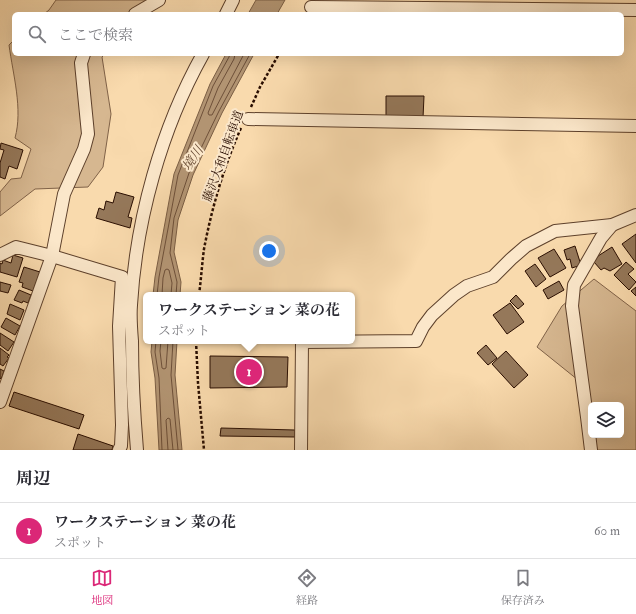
<!DOCTYPE html>
<html lang="ja">
<head>
<meta charset="utf-8">
<style>
	body { margin:0; font-family:"IM FELL Double Pica","Noto Serif JP",serif; background:#f7f7f7; color:#2b2b33 }
	.controls { position:absolute; right:12px; bottom:12px; display:grid; overflow:hidden; border-radius:6px; box-shadow:0 4px 16px #0002 }
	.controls button { width:36px; height:36px; display:grid; place-items:center; padding:0; border:0; border-bottom:1px solid #e1e1e2; background:#fff; color:#2b2b33; font:20px sans-serif }
	.you { position:absolute; left:269px; top:251px; width:14px; height:14px; margin:-10px; border:3px solid #fff; border-radius:50%; background:#1a73e8; box-shadow:0 0 0 6px #1a73e833 }
	.badge { display:grid; place-items:center; width:26px; height:26px; border-radius:50%; background:#db2777; color:#fff; font-size:13px; font-weight:700 }
	.pin { position:absolute; translate:-50% -50%; border:2px solid #fff; box-shadow:0 1px 4px #0006 }
	.popup { position:absolute; left:143px; top:292px; width:212px; height:52px; box-sizing:border-box; display:grid; place-content:center; border-radius:6px; background:#fff; filter:drop-shadow(0 1px 3px #0005); font-size:13px; white-space:nowrap; color:#7c7c81 }
	.popup b { font-size:15px; color:#2b2b33 }
	.popup::after { content:''; position:absolute; left:50%; top:100%; margin-left:-8px; border:8px solid transparent; border-top-color:#fff }
	.list { margin:0; padding:0; list-style:none }
	h2 { display:flex; justify-content:space-between; align-items:center; height:52px; margin:0; padding:0 16px; font-size:17px }
	h2 small { font-size:13px; font-weight:400; color:#7c7c81 }
	.list li { display:grid; grid-template-columns:26px 1fr auto; gap:12px; align-items:center; box-sizing:border-box; height:56px; padding:0 16px; border-top:1px solid #e1e1e2 }
	.list b { display:block; font-size:15px; white-space:nowrap }
	.list p { margin:0; font-size:13px; white-space:nowrap; color:#7c7c81 }
	.list em { font-size:13px; font-style:normal; color:#7c7c81 }
	.icon { flex:none; width:22px; height:22px; fill:none; stroke:currentColor; stroke-width:2; stroke-linecap:round; stroke-linejoin:round }
	.map { position:relative; flex:none; width:636px; height:450px; overflow:hidden }
	.search { position:absolute; background:#fff; box-shadow:0 4px 16px #0002; left:12px; right:12px; top:12px; height:44px; display:flex; align-items:center; gap:10px; box-sizing:border-box; padding:0 14px; border-radius:6px; color:#7c7c81; font-size:15px }
	.sheet { height:108px; background:#fff }
	nav { display:flex; justify-content:space-around; align-items:center; box-sizing:border-box; height:56px; border-top:1px solid #e1e1e2; background:#fff; font-size:11px; color:#7c7c81 }
	nav a { display:grid; justify-items:center; gap:2px }
	nav .on { color:#db2777 }
	.map>svg:first-child { display:block }
	.green { fill:#d6b790; stroke:#806248 }
	.water { fill:#b29472; stroke:#7b5e44 }
	.lines { fill:none; stroke-linecap:round; stroke-linejoin:round }
	.shore { stroke:#6e5039; stroke-width:1 }
	.building { fill:#95785a; stroke:#290d00 }
	.street-casing { stroke:#5d402b; stroke-width:14 }
	.path { stroke:#290d00; stroke-width:2.5; stroke-dasharray:3 2; stroke-linecap:butt }
	.street { stroke:#fbe7ca; stroke-width:12 }
	.labels { text-anchor:middle; stroke-width:4; stroke-linejoin:round; paint-order:stroke }
	.street-label { font-size:12px; fill:#290d00; stroke:#fbe7ca }
	.water-label { font-size:13px; font-style:italic; fill:#674a33; stroke:#fbe7ca }
</style>
</head>
<body>
<div class="map">
<svg width="636" height="450" viewBox="0 0 636 450">
	<rect width="100%" height="100%" fill="#f9daad"/>
	<filter id="stains"><feTurbulence type="fractalNoise" baseFrequency=".005" numOctaves="4"/><feColorMatrix values="0 0 0 0 .2 0 0 0 0 .09 0 0 0 0 .02 0 0 0 .5 -.17"/></filter>
	<radialGradient id="worn" r=".72"><stop offset=".6" stop-color="#630" stop-opacity="0"/><stop offset="1" stop-color="#630" stop-opacity=".3"/></radialGradient>
	<g class="green">
		<path d="M 56,0 L 154,0 L 141,14 L 44,14 L 49,10 Z"/>
		<path d="M 14,40 L 14,54 L 105,54 L 102,57 L 111,114 L 103,167 L 88,187 L 35,189 L 0,216 L 0,192 L 11,179 L 21,178 L 31,149 L 15,138 C 23,109 13,75 9,45 Z"/>
		<path d="M 594,279 L 636,311 L 636,450 L 597,450 L 595,435 L 621,435 L 621,405 L 591,405 L 588,388 L 537,347 L 562,306 Z"/>
	</g>
	<g class="water">
		<path d="M 256,0 L 285,0 L 277,14 L 248,14 Z"/>
		<path d="M 226,54 L 254,54 L 222,113 L 193,175 L 178,220 L 174,252 L 181,282 L 180,295 L 153,295 L 155,277 L 174,174 L 210,84 Z"/>
		<path d="M 152,341 L 177,341 L 175,375 L 182,450 L 159,450 L 155,378 L 151,352 Z"/>
	</g>
	<g class="lines">
		<g class="shore">
			<path d="M 235,54 L 234,59 L 218,88 L 208,113 L 209,115 L 212,115 L 244,54"/>
			<path d="M 157,295 L 159,277 L 178,175 L 213,86 L 229,57 L 230,54"/>
			<path d="M 162,295 L 163,278 L 165,270 L 167,269 L 169,270 L 172,283 L 171,295"/>
			<path d="M 176,295 L 177,282 L 170,253 L 174,218 L 189,173 L 219,111 L 250,54"/>
			<path d="M 156,341 L 155,352 L 159,378 L 162,450"/>
			<path d="M 161,341 L 160,351 L 162,368 L 164,369 L 166,368 L 168,341"/>
			<path d="M 173,341 L 171,375 L 178,450"/>
			<path d="M 168,450 L 166,420 L 168,418 L 170,419 L 173,450"/>
		</g>
	</g>
	<g class="building">
		<path d="M 386,96 L 424,96 L 423,118 L 386,117 Z"/>
		<path d="M 1,143 L 23,150 L 17,169 L 9,166 L 5,179 L 0,177 L 0,163 L 4,150 L 0,149 Z"/>
		<path d="M 116,192 L 134,197 L 128,217 L 132,218 L 130,228 L 96,218 L 99,208 L 104,210 L 106,201 L 113,203 Z"/>
		<path d="M 636,234 L 636,263 L 622,244 Z"/>
		<path d="M 575,246 L 581,265 L 572,268 L 570,259 L 567,260 L 564,250 Z"/>
		<path d="M 612,247 L 622,264 L 610,271 L 604,268 L 601,270 L 594,262 L 598,256 Z"/>
		<path d="M 554,249 L 566,268 L 550,277 L 538,258 Z"/>
		<path d="M 13,255 L 23,258 L 17,277 L 0,272 L 0,263 L 2,264 L 3,260 L 11,263 Z"/>
		<path d="M 626,262 L 634,269 L 628,274 L 636,282 L 629,290 L 614,275 Z"/>
		<path d="M 535,264 L 546,279 L 536,287 L 525,271 Z"/>
		<path d="M 24,267 L 40,272 L 33,291 L 22,287 L 23,283 L 19,282 Z"/>
		<path d="M 559,281 L 564,290 L 548,299 L 543,290 Z"/>
		<path d="M 0,282 L 11,285 L 8,293 L 0,291 Z"/>
		<path d="M 636,287 L 636,296 L 631,291 Z"/>
		<path d="M 19,290 L 31,295 L 28,303 L 23,301 L 22,303 L 14,300 Z"/>
		<path d="M 516,295 L 524,304 L 518,309 L 510,301 Z"/>
		<path d="M 510,303 L 524,322 L 507,334 L 493,315 Z"/>
		<path d="M 10,304 L 24,310 L 20,320 L 7,314 Z"/>
		<path d="M 6,318 L 20,326 L 15,335 L 1,327 Z"/>
		<path d="M 0,333 L 14,342 L 8,351 L 0,345 Z"/>
		<path d="M 486,345 L 497,358 L 488,365 L 477,353 Z"/>
		<path d="M 0,348 L 9,355 L 7,357 L 9,358 L 3,366 L 0,364 Z"/>
		<path d="M 506,351 L 528,375 L 514,388 L 492,364 Z"/>
		<path d="M 210,356 L 288,357 L 287,387 L 210,388 Z"/>
		<path d="M 0,369 L 4,371 L 2,377 L 0,379 Z"/>
		<path d="M 14,392 L 84,415 L 79,429 L 9,406 Z"/>
		<path d="M 221,428 L 295,430 L 295,437 L 220,436 Z"/>
		<path d="M 78,434 L 113,446 L 112,450 L 73,450 Z"/>
	</g>
	<g class="lines">
		<g class="street-casing">
			<g id="street">
				<path d="M 311,7 L 636,10"/>
				<path d="M 135,14 L 159,0"/>
				<path d="M 226,14 L 233,0"/>
				<path d="M 248,119 L 636,126"/>
				<path d="M 0,255 L 16,247 L 52,256 L 122,277 L 119,326 L 122,425 L 121,446 L 119,450"/>
				<path d="M 0,402 L 52,256 L 64,194 L 84,149 L 88,134 L 81,63 L 84,54"/>
				<path d="M 137,450 C 134,414 132,377 132,341 C 131,329 130,317 131,305 C 136,220 161,129 203,54"/>
				<path d="M 301,450 L 302,342 L 416,341 L 423,327 L 432,315 L 454,295 L 467,286 L 493,277 L 511,259 L 526,246 L 555,231 L 612,225 L 636,215"/>
				<path d="M 591,450 L 587,417 L 572,306 L 574,285 L 601,238 L 612,225"/>
			</g>
		</g>
		<g class="path">
			<path d="M 251,107 L 260,87 L 279,54"/>
			<path d="M 199,295 C 201,280 202,264 204,249 C 212,207 224,166 241,128"/>
			<path d="M 196,341 L 198,383 L 204,450"/>
			<path d="M 266,341 L 291,342"/>
		</g>
		<use href="#street" class="street"/>
	</g>
	<g class="labels">
		<g class="street-label">
			<text transform="translate(223 156) rotate(-70)" y="4">藤沢大和自転車道</text>
		</g>
		<g class="water-label">
			<text transform="translate(192 158) rotate(-56)" y="5">境川</text>
		</g>
	</g>
	<rect width="100%" height="100%" filter="url(#stains)"/>
	<rect width="100%" height="100%" fill="url(#worn)"/>
</svg>
<div class="controls">
<button><svg class="icon" aria-label="layers" viewBox="0 0 24 24"><path d="M12 4l9 5-9 5-9-5zM3 14l9 5 9-5"/></svg></button>
</div>
<div class="you"></div>
<div class="pin badge" style="left:249px;top:372px">1</div>
<div class="popup"><b>ワークステーション 菜の花</b>スポット</div>
<div class="search"><svg class="icon" aria-label="search" viewBox="0 0 24 24"><circle cx="10" cy="10" r="6"/><path d="M15 15l6 6"/></svg>ここで検索</div>
</div>
<section class="sheet">
<h2>周辺<small></small></h2>
<ul class="list">
<li><span class="badge">1</span><div><b>ワークステーション 菜の花</b><p>スポット</p></div><em>60 m</em></li>
</ul>
</section>
<nav>
<a class="on"><svg class="icon" aria-label="map" viewBox="0 0 24 24"><path d="M3 6l6-2 6 2 6-2v14l-6 2-6-2-6 2zM9 4v14M15 6v14"/></svg>地図</a>
<a><svg class="icon" aria-label="directions" viewBox="0 0 24 24"><path d="M12 3l9 9-9 9-9-9zM9 14v-3h6M13 9l2 2-2 2"/></svg>経路</a>
<a><svg class="icon" aria-label="saved" viewBox="0 0 24 24"><path d="M7 4h10v16l-5-4-5 4z"/></svg>保存済み</a>
</nav>
</body>
</html>
